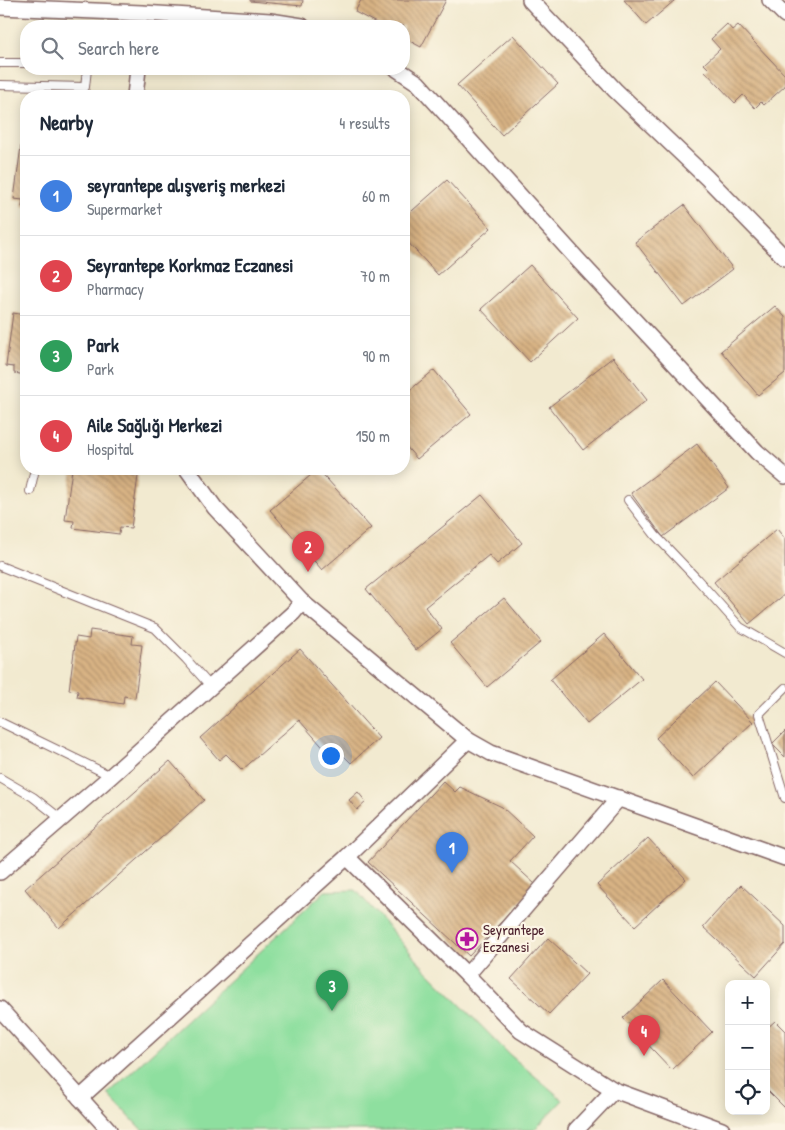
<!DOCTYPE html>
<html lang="en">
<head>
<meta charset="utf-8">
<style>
	body { margin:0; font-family:"Patrick Hand",sans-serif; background:#f2f2f3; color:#1f2937 }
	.controls { position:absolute; right:15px; bottom:15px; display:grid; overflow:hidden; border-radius:10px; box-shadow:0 2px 12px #0003 }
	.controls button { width:45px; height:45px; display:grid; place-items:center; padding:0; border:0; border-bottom:1px solid #e0e1e3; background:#fff; color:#1f2937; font:25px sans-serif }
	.you { position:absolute; left:330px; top:755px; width:18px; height:18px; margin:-12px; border:4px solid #fff; border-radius:50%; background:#1a73e8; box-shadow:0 0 0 8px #1a73e833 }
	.badge { display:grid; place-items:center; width:32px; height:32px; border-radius:50%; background:#b5179e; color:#fff; font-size:16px; font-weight:700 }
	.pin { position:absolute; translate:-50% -41px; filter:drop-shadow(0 1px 2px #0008) }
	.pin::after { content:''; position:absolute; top:26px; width:18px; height:15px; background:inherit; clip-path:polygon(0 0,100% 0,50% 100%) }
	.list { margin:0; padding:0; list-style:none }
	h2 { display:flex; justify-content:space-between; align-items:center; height:65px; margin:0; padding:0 20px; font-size:21px }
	h2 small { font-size:16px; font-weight:400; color:#747a83 }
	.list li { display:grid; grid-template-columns:32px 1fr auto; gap:15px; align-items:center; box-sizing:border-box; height:80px; padding:0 20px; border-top:1px solid #e0e1e3 }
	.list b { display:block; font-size:19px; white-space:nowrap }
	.list p { margin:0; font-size:16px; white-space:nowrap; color:#747a83 }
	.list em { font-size:16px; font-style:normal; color:#747a83 }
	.icon { flex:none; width:28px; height:28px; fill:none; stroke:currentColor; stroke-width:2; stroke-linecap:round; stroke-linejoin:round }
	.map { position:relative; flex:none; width:785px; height:1130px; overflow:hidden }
	.search { position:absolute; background:#fff; box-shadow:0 2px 12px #0003; left:20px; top:20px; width:390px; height:55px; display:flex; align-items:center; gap:12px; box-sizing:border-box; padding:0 18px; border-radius:20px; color:#747a83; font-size:19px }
	.panel { position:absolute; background:#fff; box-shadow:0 2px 12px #0003; left:20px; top:90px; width:390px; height:385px; border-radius:20px }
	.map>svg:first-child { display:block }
	.park { fill:#8edf9f; stroke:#6c7f65 }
	.building { fill:url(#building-back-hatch) }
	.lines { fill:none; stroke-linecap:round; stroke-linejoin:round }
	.service-casing { stroke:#856665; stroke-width:10 }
	.minor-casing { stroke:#856665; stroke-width:18 }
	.service { stroke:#fff; stroke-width:8 }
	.minor { stroke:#fff; stroke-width:15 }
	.labels { text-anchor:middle; stroke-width:4.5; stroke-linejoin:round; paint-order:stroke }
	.poi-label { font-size:15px; fill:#4a1f2b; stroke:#fcf5e5; text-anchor:start }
</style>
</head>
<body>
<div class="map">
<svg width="785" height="1130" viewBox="0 0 785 1130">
	<defs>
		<pattern id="building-back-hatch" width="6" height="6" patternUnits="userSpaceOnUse" patternTransform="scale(1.25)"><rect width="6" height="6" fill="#d8b384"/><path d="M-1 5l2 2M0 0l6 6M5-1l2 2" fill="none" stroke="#b1916c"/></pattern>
	</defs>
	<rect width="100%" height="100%" fill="#fcf5e5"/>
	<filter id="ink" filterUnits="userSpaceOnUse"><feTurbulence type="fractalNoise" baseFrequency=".02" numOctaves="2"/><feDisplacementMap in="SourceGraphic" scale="10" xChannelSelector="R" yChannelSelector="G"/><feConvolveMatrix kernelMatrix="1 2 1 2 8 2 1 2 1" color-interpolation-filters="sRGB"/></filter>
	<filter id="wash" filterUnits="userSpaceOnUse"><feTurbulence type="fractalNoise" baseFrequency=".0096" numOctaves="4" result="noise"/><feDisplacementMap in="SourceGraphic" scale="20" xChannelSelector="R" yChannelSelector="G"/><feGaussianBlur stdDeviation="1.12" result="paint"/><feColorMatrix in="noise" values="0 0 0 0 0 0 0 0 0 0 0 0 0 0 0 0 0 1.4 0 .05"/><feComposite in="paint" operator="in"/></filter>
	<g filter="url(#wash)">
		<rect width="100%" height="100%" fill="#f2ead0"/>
		<path class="park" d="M 356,890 L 424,968 L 510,1055 L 563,1100 L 534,1130 L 142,1130 L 108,1094 L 325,891 Z"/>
		<g id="blocks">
			<g class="building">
				<path d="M 250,0 L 303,0 L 302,6 L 250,1 Z"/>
				<path d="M 361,0 L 446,0 L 421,47 L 404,38 L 404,26 L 382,26 L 355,12 Z"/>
				<path d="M 624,0 L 675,0 L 646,25 Z"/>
				<path d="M 727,24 L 732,30 L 738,25 L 785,75 L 785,86 L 764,105 L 761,102 L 755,108 L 743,95 L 735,103 L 705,71 L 708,68 L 704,64 L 720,49 L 711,39 Z"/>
				<path d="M 513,35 L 558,84 L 502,135 L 457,85 Z"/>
				<path d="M 21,146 L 26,147 L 26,207 L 22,207 L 23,200 L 14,199 Z"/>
				<path d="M 447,180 L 491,228 L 438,275 L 404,238 L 404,218 Z"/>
				<path d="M 684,205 L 733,269 L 684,306 L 635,242 Z"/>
				<path d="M 530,265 L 578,318 L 530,362 L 481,309 Z"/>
				<path d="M 775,306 L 785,317 L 785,373 L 758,395 L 721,351 Z"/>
				<path d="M 13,313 L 26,315 L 26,375 L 14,373 L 14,367 L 6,366 Z"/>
				<path d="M 613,357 L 647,400 L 583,450 L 549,407 Z"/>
				<path d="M 434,370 L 471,414 L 417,459 L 404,444 L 404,395 Z"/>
				<path d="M 697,444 L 729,488 L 663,537 L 631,493 Z"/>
				<path d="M 72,469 L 129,469 L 128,474 L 138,476 L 131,528 L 120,527 L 119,534 L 73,528 L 74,521 L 65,520 Z"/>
				<path d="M 318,469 L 371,528 L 322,570 L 270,510 Z"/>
				<path d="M 482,495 L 522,543 L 497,564 L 489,555 L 425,607 L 442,629 L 416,650 L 366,589 Z"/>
				<path d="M 777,529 L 785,539 L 785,594 L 749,624 L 714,582 Z"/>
				<path d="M 504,598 L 541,642 L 487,687 L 450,643 Z"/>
				<path d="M 90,630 L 133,636 L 132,644 L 142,645 L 135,698 L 124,696 L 123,704 L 77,697 L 78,691 L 69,690 L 76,637 L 89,639 Z"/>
				<path d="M 604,634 L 642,679 L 587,724 L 550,680 Z"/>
				<path d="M 300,649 L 379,738 L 351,763 L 342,754 L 335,761 L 299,720 L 242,770 L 226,754 L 219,760 L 200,738 Z"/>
				<path d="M 715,682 L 753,722 L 693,778 L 656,738 Z"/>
				<path d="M 785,731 L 785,757 L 772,744 Z"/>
				<path d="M 170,761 L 204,800 L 59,928 L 25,889 Z"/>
				<path d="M 443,781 L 455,792 L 460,787 L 502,807 L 533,836 L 510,861 L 536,885 L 469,956 L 368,862 Z"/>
				<path d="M 358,792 L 366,802 L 357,810 L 349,800 Z"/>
				<path d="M 648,838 L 686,879 L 635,926 L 597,885 Z"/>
				<path d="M 741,885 L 785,926 L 785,944 L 756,976 L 703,927 Z"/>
				<path d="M 548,938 L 587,974 L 549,1014 L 511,979 Z"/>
				<path d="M 663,980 L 712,1032 L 672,1070 L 623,1018 Z"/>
				<path d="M 775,1021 L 785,1031 L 785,1108 L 766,1089 L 766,1029 Z"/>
			</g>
		</g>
	</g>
	<g filter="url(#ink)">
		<use href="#blocks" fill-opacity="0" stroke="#856665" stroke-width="1"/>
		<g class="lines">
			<g class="service-casing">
				<g id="service">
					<path d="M 0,63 L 26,63"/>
					<path d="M 0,85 L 85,87 L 87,69"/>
					<path d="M 30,491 L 35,469"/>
					<path d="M 628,500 L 655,535 L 697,579 L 740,627 L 785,653"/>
					<path d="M 0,566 L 155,628 L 186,659 L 211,687"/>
					<path d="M 785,688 L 759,714 L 785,798"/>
					<path d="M 0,722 L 111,776"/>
					<path d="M 0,778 L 33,797 L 61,819"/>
				</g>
			</g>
			<g class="minor-casing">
				<g id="minor">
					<path d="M 530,0 L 615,90 L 707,178 L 785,258"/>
					<path d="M 770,0 L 785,15"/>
					<path d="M 0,7 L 142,13 L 270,21 L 302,26"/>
					<path d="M 397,69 L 418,83 L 579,261 L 757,452 L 785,476"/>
					<path d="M 135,96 L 138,69"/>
					<path d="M 187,469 L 215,508 L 302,602 L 468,740"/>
					<path d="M 619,798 L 467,975 L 521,1031 L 614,1090 L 722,1130"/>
					<path d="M 347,857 L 467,975"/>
					<path d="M 0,872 L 111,776 L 293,613 L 302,602"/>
					<path d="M 0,1009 L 109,1130"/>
					<path d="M 80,1098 L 347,857 L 468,740 L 491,753 L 785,858"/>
					<path d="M 576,1130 L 614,1090"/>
				</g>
			</g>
			<use href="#service" class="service"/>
			<use href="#minor" class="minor"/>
		</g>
	</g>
	<defs>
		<g id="pharmacy-ring" transform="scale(1.125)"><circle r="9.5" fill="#fcf5e5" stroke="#b5179e" stroke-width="1.5"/><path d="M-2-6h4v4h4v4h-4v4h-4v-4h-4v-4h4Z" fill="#b5179e"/></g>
	</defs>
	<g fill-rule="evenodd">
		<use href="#pharmacy-ring" x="467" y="939"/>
	</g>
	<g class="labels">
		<g class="poi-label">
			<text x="483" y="935">Seyrantepe<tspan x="483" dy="17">Eczanesi</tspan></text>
		</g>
	</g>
</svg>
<div class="controls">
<button>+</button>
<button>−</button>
<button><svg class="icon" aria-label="locate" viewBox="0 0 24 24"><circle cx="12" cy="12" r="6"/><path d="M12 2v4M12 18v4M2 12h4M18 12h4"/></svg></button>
</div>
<div class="you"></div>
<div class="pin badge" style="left:452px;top:873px;background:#3f7fe0">1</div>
<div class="pin badge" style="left:308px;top:572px;background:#e0444e">2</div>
<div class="pin badge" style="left:332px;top:1011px;background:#2e9e5b">3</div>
<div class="pin badge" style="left:644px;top:1056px;background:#e0444e">4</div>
<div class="search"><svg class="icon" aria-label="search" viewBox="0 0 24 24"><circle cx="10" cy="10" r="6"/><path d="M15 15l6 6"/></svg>Search here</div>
<section class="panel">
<h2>Nearby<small>4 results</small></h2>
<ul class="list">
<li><span class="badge" style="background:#3f7fe0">1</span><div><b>seyrantepe alışveriş merkezi</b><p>Supermarket</p></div><em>60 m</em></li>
<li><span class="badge" style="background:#e0444e">2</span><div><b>Seyrantepe Korkmaz Eczanesi</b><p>Pharmacy</p></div><em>70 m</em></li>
<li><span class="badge" style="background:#2e9e5b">3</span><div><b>Park</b><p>Park</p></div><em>90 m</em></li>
<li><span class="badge" style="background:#e0444e">4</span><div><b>Aile Sağlığı Merkezi</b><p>Hospital</p></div><em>150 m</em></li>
</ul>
</section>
</div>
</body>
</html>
